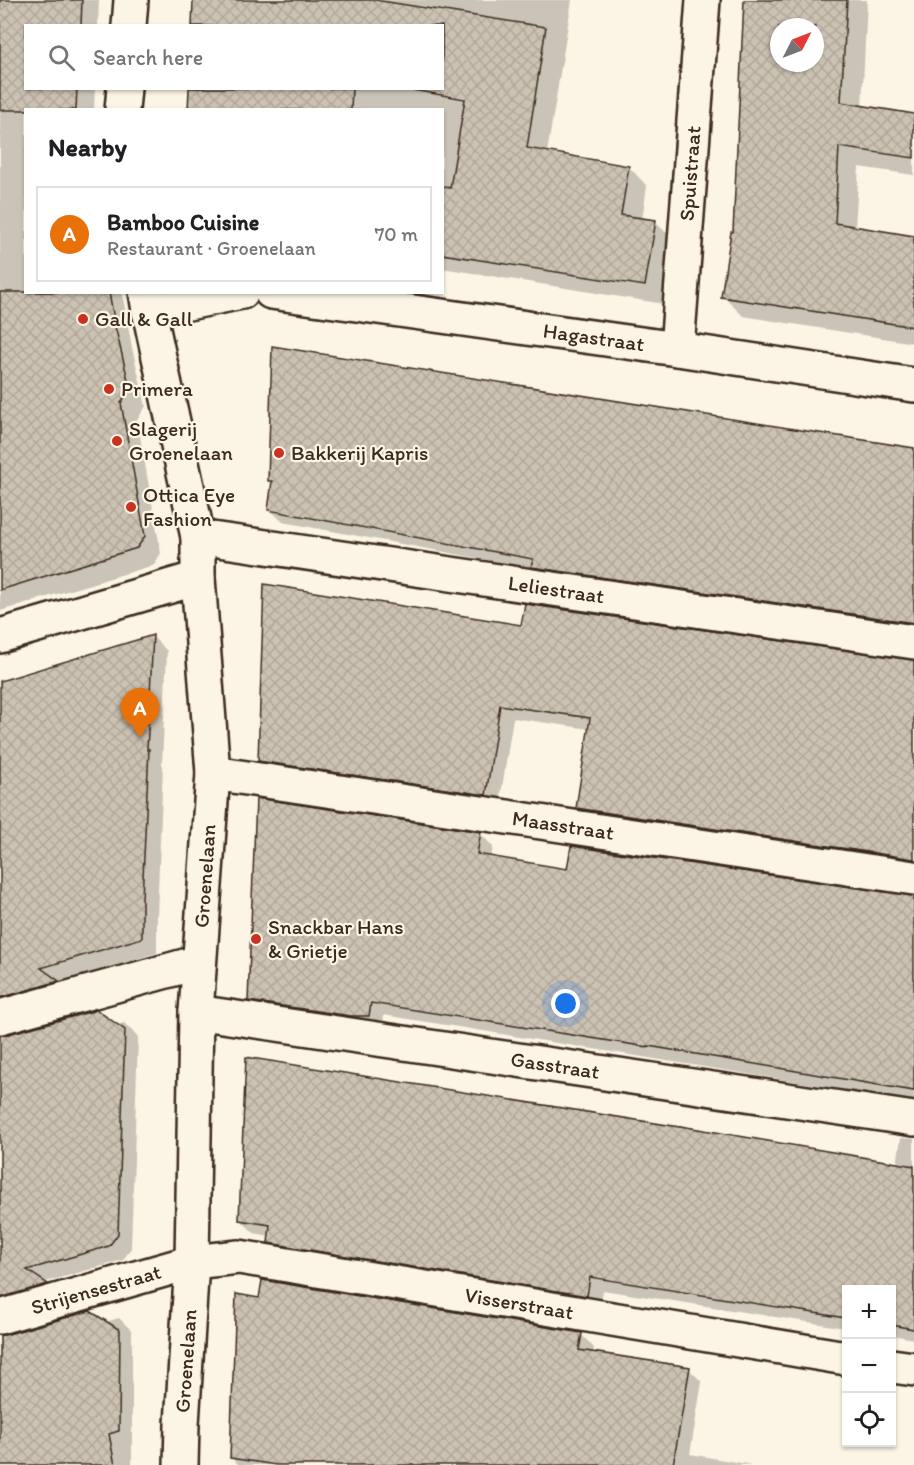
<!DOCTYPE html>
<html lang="en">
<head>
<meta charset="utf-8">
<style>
	body { margin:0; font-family:Itim,sans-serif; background:#f6f6f6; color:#202124 }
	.controls { position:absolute; right:18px; bottom:18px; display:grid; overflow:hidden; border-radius:0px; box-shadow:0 2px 4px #0004 }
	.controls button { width:54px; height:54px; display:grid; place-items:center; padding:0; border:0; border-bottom:2px solid #e0e0e0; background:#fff; color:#202124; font:30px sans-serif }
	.compass { position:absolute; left:770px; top:18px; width:54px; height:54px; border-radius:50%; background:#fff; box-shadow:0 2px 4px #0004; rotate:48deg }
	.you { position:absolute; left:566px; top:1004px; width:21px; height:21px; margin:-15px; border:4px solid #fff; border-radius:50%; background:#1a73e8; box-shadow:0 0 0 9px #1a73e833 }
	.badge { display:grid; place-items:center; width:39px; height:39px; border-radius:50%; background:#111827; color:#fff; font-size:20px; font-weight:700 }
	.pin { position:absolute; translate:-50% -50px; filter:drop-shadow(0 2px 3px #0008) }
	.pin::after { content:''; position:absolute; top:32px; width:21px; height:18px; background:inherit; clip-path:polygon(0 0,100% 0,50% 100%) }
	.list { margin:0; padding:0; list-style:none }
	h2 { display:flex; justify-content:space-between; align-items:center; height:78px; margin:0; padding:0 24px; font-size:26px }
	h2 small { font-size:20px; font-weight:400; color:#757577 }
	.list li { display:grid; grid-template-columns:39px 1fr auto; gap:18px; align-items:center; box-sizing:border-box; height:96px; margin:0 12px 12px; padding:0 12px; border:2px solid #e0e0e0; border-radius:0px }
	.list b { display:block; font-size:22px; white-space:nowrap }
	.list p { margin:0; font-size:20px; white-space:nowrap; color:#757577 }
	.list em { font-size:20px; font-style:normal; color:#757577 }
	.icon { flex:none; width:33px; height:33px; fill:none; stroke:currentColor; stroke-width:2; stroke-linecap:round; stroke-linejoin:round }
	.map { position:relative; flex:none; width:914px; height:1465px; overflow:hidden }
	.search { position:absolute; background:#fff; box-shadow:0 2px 4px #0004; left:24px; top:24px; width:420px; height:66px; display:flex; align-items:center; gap:15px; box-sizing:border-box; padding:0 21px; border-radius:0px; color:#757577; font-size:22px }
	.panel { position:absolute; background:#fff; box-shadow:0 2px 4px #0004; left:24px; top:108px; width:420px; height:186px; border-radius:0px }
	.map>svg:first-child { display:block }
	.shadow { fill:#0003; fill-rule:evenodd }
	.building { fill:url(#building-cross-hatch); stroke:#3b2a1e; stroke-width:1.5; fill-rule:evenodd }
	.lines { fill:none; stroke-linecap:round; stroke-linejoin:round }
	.minor-casing { stroke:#3b2a1e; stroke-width:38 }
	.minor { stroke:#fcf5e5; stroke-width:33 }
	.poi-dot { fill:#c8321e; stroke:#fcf5e5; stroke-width:2 }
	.labels { text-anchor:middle; stroke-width:4.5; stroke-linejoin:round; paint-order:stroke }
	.street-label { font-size:21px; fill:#3b2a1e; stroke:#fcf5e5 }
	.poi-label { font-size:21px; fill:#3b2a1e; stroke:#fcf5e5; text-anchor:start }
</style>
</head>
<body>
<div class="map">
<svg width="914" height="1465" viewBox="0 0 914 1465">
	<defs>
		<pattern id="building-cross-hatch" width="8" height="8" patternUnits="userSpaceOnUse" patternTransform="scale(1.5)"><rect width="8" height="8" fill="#ccc2b3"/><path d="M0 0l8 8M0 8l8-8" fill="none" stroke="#b0a79a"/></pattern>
	</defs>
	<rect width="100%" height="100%" fill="#fcf5e5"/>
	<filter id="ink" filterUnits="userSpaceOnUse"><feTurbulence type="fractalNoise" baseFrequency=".0167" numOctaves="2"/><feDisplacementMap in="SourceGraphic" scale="12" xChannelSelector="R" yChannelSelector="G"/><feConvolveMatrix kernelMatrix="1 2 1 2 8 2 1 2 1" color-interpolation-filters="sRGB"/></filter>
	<g filter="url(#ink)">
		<g class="shadow">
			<path d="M 0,0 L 99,0 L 98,26 L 26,26 L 26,88 L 95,88 L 94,110 L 26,110 L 26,292 L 122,292 L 132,348 L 146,406 L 137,420 L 161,553 L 154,565 L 0,611 Z"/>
			<path d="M 195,0 L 572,0 L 547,153 L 629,167 L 647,186 L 642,220 L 655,222 L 674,240 L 664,304 L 442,268 L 442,110 L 190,110 L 191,88 L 442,88 L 442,26 Z"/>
			<path d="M 746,0 L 867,0 L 862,107 L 914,115 L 914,175 L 859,167 L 855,228 L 914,237 L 914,343 L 743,316 L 723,296 L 735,234 ZM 779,27 L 815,27 L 815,63 L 779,63 Z"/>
			<path d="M 914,449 L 914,634 L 546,580 L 536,569 L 283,522 L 269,509 L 273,484 L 270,481 Z"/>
			<path d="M 522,627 L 914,662 L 914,870 L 591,821 L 578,808 L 590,729 L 513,718 L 499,807 L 273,774 L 259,760 Z"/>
			<path d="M 153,637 L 167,651 L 162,764 L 163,766 L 157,915 L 157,953 L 0,1000 L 0,683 Z"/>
			<path d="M 480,833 L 493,847 L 491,858 L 569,871 L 914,898 L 914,1105 L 909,1100 L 384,1015 L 382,1029 L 263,1014 L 250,1000 Z"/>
			<path d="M 124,1023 L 138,1037 L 131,1248 L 123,1260 L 0,1295 L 0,1059 Z"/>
			<path d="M 901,1138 L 914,1139 L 914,1339 L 892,1335 L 892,1290 L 846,1290 L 846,1328 L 603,1290 L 600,1308 L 283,1256 L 269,1242 L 270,1236 L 254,1233 L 241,1220 L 897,1164 Z"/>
			<path d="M 119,1318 L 132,1331 L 132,1465 L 0,1465 L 0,1356 L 27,1346 Z"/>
			<path d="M 581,1334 L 594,1348 L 593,1354 L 689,1369 L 702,1382 L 690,1454 L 752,1465 L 239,1465 L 231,1457 Z"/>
		</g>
		<g class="building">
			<path d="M 0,0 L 82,0 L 81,26 L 26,26 L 26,88 L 77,88 L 76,110 L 0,110 Z"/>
			<path d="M 193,0 L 375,0 L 546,27 L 527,148 L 629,166 L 621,215 L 656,220 L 645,286 L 442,254 L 442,186 L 450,188 L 465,99 L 401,88 L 442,88 L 442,26 L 192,26 Z"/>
			<path d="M 744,0 L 847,0 L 841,102 L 914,114 L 914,158 L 839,147 L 835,223 L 914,236 L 914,327 L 721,297 L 731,232 L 733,232 ZM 779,27 L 815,27 L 815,63 L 779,63 Z"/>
			<path d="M 189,88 L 352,88 L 351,110 L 188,110 Z"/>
			<path d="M 0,292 L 109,292 L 116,330 L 130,388 L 121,403 L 145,536 L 137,548 L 0,590 Z"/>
			<path d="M 272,346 L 914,448 L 914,623 L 531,567 L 533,559 L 268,510 L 272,481 L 268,481 Z"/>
			<path d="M 264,584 L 521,625 L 525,604 L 914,660 L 914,859 L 576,808 L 590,718 L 500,705 L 486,795 L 258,761 Z"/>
			<path d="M 153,635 L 147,750 L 149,749 L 142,899 L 142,938 L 41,968 L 59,981 L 0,998 L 0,681 Z"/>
			<path d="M 256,798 L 481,832 L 477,854 L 567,869 L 571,846 L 914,896 L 914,1091 L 648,1046 L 648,1047 L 371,1003 L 369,1016 L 351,1016 L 248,1001 Z"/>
			<path d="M 97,1010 L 125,1030 L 118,1234 L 109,1246 L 27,1270 L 48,1284 L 0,1298 L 0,1035 L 5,1035 Z"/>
			<path d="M 246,1057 L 680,1127 L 680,1126 L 914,1166 L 914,1329 L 891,1325 L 891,1290 L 846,1290 L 846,1318 L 590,1277 L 587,1296 L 268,1243 L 270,1225 L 239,1220 Z"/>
			<path d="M 262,1280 L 582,1333 L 579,1350 L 690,1367 L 673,1465 L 276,1465 L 230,1458 L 236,1294 L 259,1298 Z"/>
			<path d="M 90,1311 L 120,1330 L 119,1431 L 109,1434 L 115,1465 L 0,1465 L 0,1335 L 5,1335 Z"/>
		</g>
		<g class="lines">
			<g class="minor-casing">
				<g id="minor">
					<path d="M 129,26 L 131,0"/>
					<path d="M 122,110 L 124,88"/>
					<path d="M 146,292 L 149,311 L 198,537 L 198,578 L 213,773 L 196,1012 L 192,1262 L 182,1424 L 181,1465"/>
					<path id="s1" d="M 271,292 L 677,349 L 914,385"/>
					<path d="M 149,311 L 242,292"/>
					<path id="s2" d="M 677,349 L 703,0"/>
					<path id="s3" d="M 198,537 L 914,642"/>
					<path d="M 0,636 L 198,578"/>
					<path id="s4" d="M 213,773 L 914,878"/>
					<path id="s5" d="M 196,1012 L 914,1119"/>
					<path d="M 0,1017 L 199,962"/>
					<path id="s6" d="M 0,1317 L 192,1262 L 239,1257 L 846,1358"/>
					<path d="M 892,1366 L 914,1369"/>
				</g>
			</g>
			<use href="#minor" class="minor"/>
		</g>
	</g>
	<g class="poi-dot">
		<circle cx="83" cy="319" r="6"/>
		<circle cx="109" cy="389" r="6"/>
		<circle cx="117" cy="441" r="6"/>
		<circle cx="279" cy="453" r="6"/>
		<circle cx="131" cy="507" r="6"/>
		<circle cx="256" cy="939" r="6"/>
	</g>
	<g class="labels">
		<g class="street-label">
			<text dy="7" stroke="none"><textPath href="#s2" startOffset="176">Spuistraat</textPath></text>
			<text dy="7" stroke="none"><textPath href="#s1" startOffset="326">Hagastraat</textPath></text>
			<text dy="7" stroke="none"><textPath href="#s3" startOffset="362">Leliestraat</textPath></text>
			<text dy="7" stroke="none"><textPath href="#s4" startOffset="354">Maasstraat</textPath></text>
			<text transform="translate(205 876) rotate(-86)" y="7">Groenelaan</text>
			<text dy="7" stroke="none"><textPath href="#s5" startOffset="363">Gasstraat</textPath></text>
			<text dy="7" stroke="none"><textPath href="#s6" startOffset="100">Strijensestraat</textPath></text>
			<text dy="7" stroke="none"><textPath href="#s6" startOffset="531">Visserstraat</textPath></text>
			<text transform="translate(186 1361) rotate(-86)" y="7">Groenelaan</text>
		</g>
		<g class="poi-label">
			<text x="95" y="326">Gall &amp; Gall</text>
			<text x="121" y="396">Primera</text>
			<text x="129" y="436">Slagerij<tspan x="129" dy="24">Groenelaan</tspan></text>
			<text x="291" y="460">Bakkerij Kapris</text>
			<text x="143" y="502">Ottica Eye<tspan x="143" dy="24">Fashion</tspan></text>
			<text x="268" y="934">Snackbar Hans<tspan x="268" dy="24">&amp; Grietje</tspan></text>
		</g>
	</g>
</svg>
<div class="controls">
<button>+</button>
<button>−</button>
<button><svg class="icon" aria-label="locate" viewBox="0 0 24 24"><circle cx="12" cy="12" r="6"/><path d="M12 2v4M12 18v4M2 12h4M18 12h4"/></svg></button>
</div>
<svg class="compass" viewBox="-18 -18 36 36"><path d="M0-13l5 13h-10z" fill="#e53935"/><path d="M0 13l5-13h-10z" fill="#757577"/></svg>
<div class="you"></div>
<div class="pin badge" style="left:140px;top:738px;background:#e8710a">A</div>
<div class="search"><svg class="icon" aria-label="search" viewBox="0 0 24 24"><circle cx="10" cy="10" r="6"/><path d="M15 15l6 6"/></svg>Search here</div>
<section class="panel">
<h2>Nearby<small></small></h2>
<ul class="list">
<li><span class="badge" style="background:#e8710a">A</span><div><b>Bamboo Cuisine</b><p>Restaurant · Groenelaan</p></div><em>70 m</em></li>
</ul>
</section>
</div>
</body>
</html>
